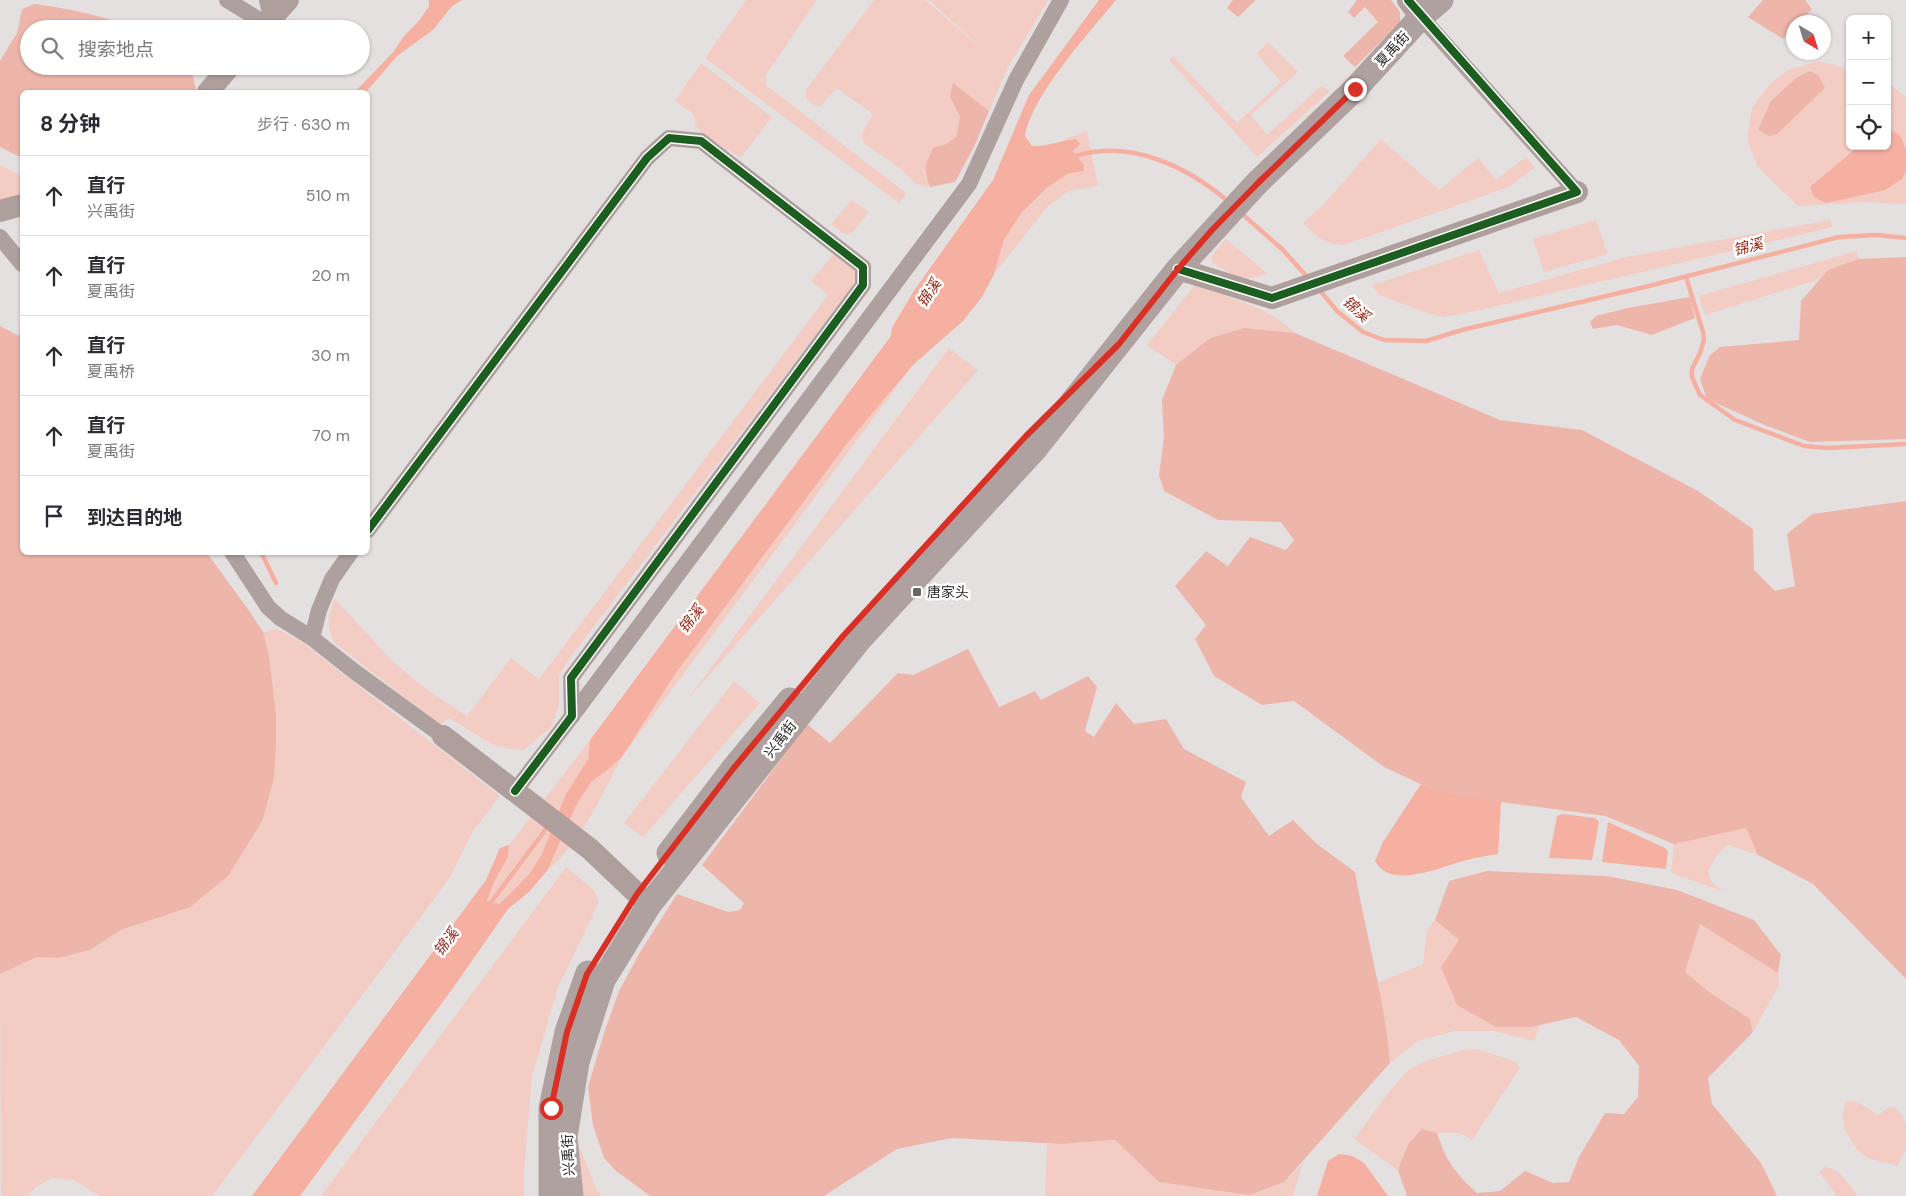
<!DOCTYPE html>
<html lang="zh">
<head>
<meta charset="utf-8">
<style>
	body { margin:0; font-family:"DM Sans","Noto Sans SC",sans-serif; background:#f2f2f3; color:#2b2b33 }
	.controls { position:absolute; right:15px; top:15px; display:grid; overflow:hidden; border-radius:8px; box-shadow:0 1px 4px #0004 }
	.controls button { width:45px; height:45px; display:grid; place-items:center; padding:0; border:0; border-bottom:1px solid #e1e1e2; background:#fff; color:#2b2b33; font:25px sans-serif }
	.compass { position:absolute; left:1786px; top:15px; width:45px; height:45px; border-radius:50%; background:#fff; box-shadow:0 1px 4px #0004; rotate:142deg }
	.stop { position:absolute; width:15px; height:15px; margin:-11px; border:4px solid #d93025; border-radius:50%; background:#fff }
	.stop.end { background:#d93025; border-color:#fff; box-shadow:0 1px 5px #0008 }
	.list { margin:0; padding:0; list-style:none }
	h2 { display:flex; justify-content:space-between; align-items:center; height:65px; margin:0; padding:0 20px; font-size:21px }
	h2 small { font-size:16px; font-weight:400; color:#7c7c81 }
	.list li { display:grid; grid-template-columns:32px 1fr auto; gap:15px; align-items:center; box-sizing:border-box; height:80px; padding:0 20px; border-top:1px solid #e1e1e2 }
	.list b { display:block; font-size:19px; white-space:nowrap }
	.list p { margin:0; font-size:16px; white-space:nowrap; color:#7c7c81 }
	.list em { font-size:16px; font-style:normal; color:#7c7c81 }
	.icon { flex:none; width:28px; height:28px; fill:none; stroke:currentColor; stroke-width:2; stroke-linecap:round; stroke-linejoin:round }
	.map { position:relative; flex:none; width:1906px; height:1196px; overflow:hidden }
	.search { position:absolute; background:#fff; box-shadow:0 1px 4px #0004; left:20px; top:20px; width:350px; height:55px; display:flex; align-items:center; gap:12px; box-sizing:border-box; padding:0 18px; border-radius:28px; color:#7c7c81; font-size:19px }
	.panel { position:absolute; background:#fff; box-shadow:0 1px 4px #0004; left:20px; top:90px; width:350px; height:465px; border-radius:8px }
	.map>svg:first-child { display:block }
	.green { fill:#f3ccc4 }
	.forest { fill:#eeb6ab }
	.water { fill:#f6b0a2 }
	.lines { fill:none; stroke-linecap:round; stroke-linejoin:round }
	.stream { stroke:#f6b0a2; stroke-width:4.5 }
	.street { stroke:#aea09e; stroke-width:16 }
	.secondary { stroke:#ae9f9d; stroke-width:22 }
	.primary { stroke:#afa19f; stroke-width:25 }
	.cycleway-casing { stroke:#fff; stroke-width:11 }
	.cycleway { stroke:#1b5e20; stroke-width:8 }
	.route { stroke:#d93025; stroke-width:6 }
	.poi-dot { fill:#6a6666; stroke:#fff; stroke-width:2 }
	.labels { text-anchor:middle; stroke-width:5; stroke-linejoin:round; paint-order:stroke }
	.street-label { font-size:14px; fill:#272424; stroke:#fff }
	.poi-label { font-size:14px; fill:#272424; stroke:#fff; text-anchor:start }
	.water-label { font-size:15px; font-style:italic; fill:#9a2816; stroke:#fff }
</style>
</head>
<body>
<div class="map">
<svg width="1906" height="1196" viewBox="0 0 1906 1196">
	<rect width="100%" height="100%" fill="#e5e0e0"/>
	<g class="green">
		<path d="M 746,0 L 817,0 L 766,75 L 766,85 L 907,194 L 899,203 L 705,58 Z"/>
		<path d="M 874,0 L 925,0 L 988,54 L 929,0 L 1048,0 L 1007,69 L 989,111 L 953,84 L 950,97 L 960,117 L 956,137 L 946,144 L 933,148 L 924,171 L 930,187 L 916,184 L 901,169 L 865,144 L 861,136 L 873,114 L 836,88 L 821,106 L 814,105 L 806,98 L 806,90 Z"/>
		<path d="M 1268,42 L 1298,72 L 1251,115 L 1267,135 L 1321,86 L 1330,91 L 1257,157 L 1169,60 L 1173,56 L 1237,123 L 1281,82 L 1257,54 Z"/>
		<path d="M 1819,61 L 1850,69 L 1850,146 L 1887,146 L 1887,81 L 1906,98 L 1906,204 L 1865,202 L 1798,206 L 1757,166 L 1747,139 L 1752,108 L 1769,85 L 1788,70 Z"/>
		<path d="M 701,63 L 772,117 L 741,158 L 703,134 L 696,126 L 693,114 L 675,101 Z"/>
		<path d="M 1087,131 L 1098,186 L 1069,191 L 1048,206 L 994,274 L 1004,240 L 1022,212 L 1047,188 L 1067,174 L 1083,171 L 1083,165 L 1073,151 L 1079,143 L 1076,139 L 1063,140 Z"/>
		<path d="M 1381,139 L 1439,190 L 1478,158 L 1496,180 L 1526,157 L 1535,167 L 1509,187 L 1344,245 C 1321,243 1319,238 1303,223 L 1323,205 Z"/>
		<path d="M 0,165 L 22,176 L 22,195 L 0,201 Z"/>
		<path d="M 851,200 L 869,212 L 852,233 L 845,234 L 831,224 Z"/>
		<path d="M 1596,220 L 1608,254 L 1544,272 L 1533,239 Z"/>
		<path d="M 1830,220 L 1833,227 L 1480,310 L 1444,317 L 1427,313 L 1379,295 L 1372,285 L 1479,250 L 1499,293 L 1626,257 Z"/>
		<path d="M 1226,239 L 1268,274 C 1238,282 1238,278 1213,263 L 1211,257 Z"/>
		<path d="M 1857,251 L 1859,259 L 1828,270 L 1820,279 L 1705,315 L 1699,296 Z"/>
		<path d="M 834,254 L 854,268 L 857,275 L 851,288 L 567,662 L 559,677 L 559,706 L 551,727 L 524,750 L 508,749 L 492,744 L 449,718 L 440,725 L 335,643 C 325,624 328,618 335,599 L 393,662 L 429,691 L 467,716 L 511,658 L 539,679 L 828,295 L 811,281 Z"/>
		<path d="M 1194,286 C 1227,296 1270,308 1295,333 L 1244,328 L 1210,338 L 1176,365 L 1147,345 Z"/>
		<path d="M 949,348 L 978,370 L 687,700 Z"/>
		<path d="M 913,365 L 622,757 C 601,797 582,841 547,871 L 576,806 L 591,782 L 606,771 L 622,757 L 675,674 L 849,441 Z"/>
		<path d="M 278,629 L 302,642 L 500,796 L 473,831 L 451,875 L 437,895 L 212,1196 L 100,1196 L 74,1180 L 52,1178 L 36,1187 L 27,1196 L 1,1196 L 0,974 L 37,957 L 58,958 L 90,950 L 121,930 L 149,921 L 228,876 L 262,823 L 276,745 L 276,714 L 269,660 L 263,632 Z"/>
		<path d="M 734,681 L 760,703 L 643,837 L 624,823 Z"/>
		<path d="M 590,740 L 588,759 L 566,794 L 542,854 L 530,873 L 510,894 L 498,904 L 487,901 L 494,882 L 508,857 L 509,845 Z"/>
		<path d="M 1746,828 L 1758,855 L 1728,845 L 1716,856 L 1708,872 L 1712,883 L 1725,892 L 1671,873 L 1674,844 Z"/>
		<path d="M 566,867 L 594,890 L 599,902 L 558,987 L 532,1077 L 524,1172 L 524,1196 L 321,1196 Z"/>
		<path d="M 1435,920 L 1459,940 L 1531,1027 L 1540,1025 L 1534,1041 L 1493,1031 L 1455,1031 L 1418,1041 L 1390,1063 L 1378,983 L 1423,964 L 1427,930 Z"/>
		<path d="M 1700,924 L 1778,973 L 1779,985 L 1753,1032 L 1750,1019 L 1709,992 L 1685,972 Z"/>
		<path d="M 1478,1049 L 1516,1062 L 1520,1068 L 1472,1140 L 1459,1133 L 1437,1133 L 1422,1129 L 1408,1144 L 1398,1170 L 1354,1139 L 1389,1092 L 1409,1069 L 1429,1060 L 1464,1050 Z"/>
		<path d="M 1846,1101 L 1858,1102 L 1878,1115 L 1888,1108 L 1895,1107 L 1904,1117 L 1906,1130 L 1905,1152 L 1897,1166 L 1868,1158 L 1858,1151 L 1845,1130 L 1842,1115 Z"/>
		<path d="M 1115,1140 L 1159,1182 L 1284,1182 L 1303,1163 L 1293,1196 L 1045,1196 L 1047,1144 L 1061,1144 Z"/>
		<path d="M 579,1146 L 597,1190 L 602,1196 L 581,1196 Z"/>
		<path d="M 1825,1167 C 1842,1170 1847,1183 1858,1196 L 1837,1196 L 1819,1172 Z"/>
	</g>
	<g class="forest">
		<path d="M 1233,0 L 1256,0 L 1238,17 L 1227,8 Z"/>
		<path d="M 1357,0 L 1391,0 L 1400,12 L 1400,23 L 1355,67 L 1343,56 L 1378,22 L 1365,7 L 1354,18 L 1348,12 Z"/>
		<path d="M 1763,0 L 1805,0 L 1812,9 L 1799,22 L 1794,22 L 1793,28 L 1783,39 L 1748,17 Z"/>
		<path d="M 35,4 C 73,9 102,16 139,29 L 29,29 L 29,66 L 189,66 L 192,73 L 196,89 L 195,92 L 22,92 L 22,158 L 0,147 L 0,61 L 17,33 L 22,9 Z"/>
		<path d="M 1810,71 L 1819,76 L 1825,88 L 1777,134 L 1769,136 L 1758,130 L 1771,101 L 1796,78 Z"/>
		<path d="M 953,83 L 989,111 L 974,147 L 955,182 L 930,187 C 923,168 924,167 933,148 L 946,144 L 956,137 L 960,117 L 950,97 Z"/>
		<path d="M 1906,257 L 1906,439 L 1810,442 L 1767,426 L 1707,399 L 1700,379 L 1710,355 L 1720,347 L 1799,340 L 1801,301 L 1828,270 L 1859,259 Z"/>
		<path d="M 1690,297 L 1695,318 L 1652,335 L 1617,325 L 1593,329 L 1590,322 L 1596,316 L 1628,308 Z"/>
		<path d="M 0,326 L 19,336 L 22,329 L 22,552 L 207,553 L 250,612 L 263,632 L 269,656 L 276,714 L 276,745 L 274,778 L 262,822 L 228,876 L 190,907 L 121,930 L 90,950 L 58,958 L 37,957 L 0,974 Z"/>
		<path d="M 1244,328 L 1295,333 L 1500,420 L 1582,430 L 1698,491 L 1753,529 L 1754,570 L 1775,591 L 1795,586 L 1787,534 L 1812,514 L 1906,501 L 1906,979 L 1813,884 L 1758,855 L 1746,828 L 1674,844 L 1605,816 L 1486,800 L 1433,790 L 1384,767 L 1294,701 L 1262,705 L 1214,676 L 1195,639 L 1206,625 L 1175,586 L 1206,551 L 1228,566 L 1250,537 L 1286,550 L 1294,540 L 1281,522 L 1218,520 L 1164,491 L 1159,475 L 1164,438 L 1162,400 L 1176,365 L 1210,338 Z"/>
		<path d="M 968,649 L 999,707 L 1035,691 L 1041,700 L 1088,676 L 1097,687 L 1085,731 L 1094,737 L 1116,703 L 1134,724 L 1166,719 L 1184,749 L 1246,782 L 1241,797 L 1269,836 L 1293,820 L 1317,844 L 1355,872 C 1366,936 1385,999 1390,1063 L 1284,1182 L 1249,1195 L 1159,1182 L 1115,1140 L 1061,1144 L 952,1138 L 897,1149 L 824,1196 L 650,1196 L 616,1171 L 604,1158 L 593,1125 L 588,1087 L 604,1033 L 619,991 L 639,954 L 677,894 L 728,912 L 740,910 L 744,903 L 702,865 L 807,724 L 830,743 L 898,673 L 913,675 Z"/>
		<path d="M 1487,871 L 1607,876 L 1677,890 L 1754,920 L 1781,955 L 1778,973 L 1700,924 L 1685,972 L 1709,992 L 1750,1019 L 1753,1032 L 1708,1078 L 1712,1104 L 1761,1163 L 1777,1196 L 1407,1196 L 1398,1170 L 1408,1144 L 1422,1129 L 1437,1133 C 1446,1161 1455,1173 1477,1193 L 1500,1191 L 1525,1171 L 1553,1183 L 1569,1182 L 1579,1157 L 1605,1113 L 1624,1114 L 1638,1097 L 1639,1066 L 1619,1040 L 1576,1017 L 1531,1027 L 1496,1027 L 1457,1005 L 1441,967 L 1459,940 L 1435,920 L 1449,881 Z"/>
	</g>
	<g class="water">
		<path d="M 429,0 L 462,0 L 452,6 L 433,30 L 397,56 L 366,92 L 355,92 L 394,51 L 404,36 L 419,21 L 429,6 Z"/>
		<path d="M 1099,0 L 1116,0 C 1089,33 1032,95 1025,136 L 1032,146 C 1047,147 1061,140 1076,139 L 1080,144 L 1073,151 L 1084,165 L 1083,171 L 1067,174 L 1047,188 L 1022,212 L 1004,240 L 994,274 L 982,297 L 963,321 L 913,365 L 849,441 L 675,674 L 622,757 L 606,771 L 591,782 L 576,806 L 547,871 L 529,892 L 508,909 L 453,988 L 300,1196 L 252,1196 L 486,880 L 500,848 L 509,845 L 508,857 L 494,882 L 487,901 L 499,904 L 510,894 L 530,873 L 542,854 L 566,794 L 588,759 L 590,740 L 891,336 L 892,328 L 913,292 L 993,180 L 1029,95 Z"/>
		<path d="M 1887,129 L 1900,135 L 1906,150 L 1906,171 L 1902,179 L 1885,190 L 1826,203 L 1814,197 L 1810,187 L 1859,146 L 1887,146 Z"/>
		<path d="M 1421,784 L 1433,790 L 1501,802 L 1498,854 C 1487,856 1477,857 1467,860 C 1442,866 1391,891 1375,861 L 1383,842 Z"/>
		<path d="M 1562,814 L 1595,818 L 1599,822 L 1592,860 L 1549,858 L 1557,816 Z"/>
		<path d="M 1608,822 L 1665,848 L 1668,852 L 1666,869 L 1602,862 Z"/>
		<path d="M 1339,1154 L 1353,1156 L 1364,1163 L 1388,1196 L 1317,1196 L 1328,1161 Z"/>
	</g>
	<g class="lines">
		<g class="stream">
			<path d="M 1072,157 C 1129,138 1187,166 1230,203"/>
			<path d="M 1241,213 L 1283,250 L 1309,279"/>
			<path d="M 1686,277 L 1703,332 L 1704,340 L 1700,353 L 1692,369 L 1692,377 L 1700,395 L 1735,420 L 1804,446 L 1827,448 L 1906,444"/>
			<path d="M 1318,288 L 1337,311 L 1363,332 L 1384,340 L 1426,341 L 1462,330 L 1649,286 L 1839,237 L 1877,235 L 1906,238"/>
			<path d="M 261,552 L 276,583"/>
			<path d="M 489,905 L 549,825"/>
		</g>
		<g class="street">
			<path d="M 227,0 L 266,24"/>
			<path d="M 267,0 L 271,18"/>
			<path d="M 1421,17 L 1577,192"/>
			<path d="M 0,237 L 22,264"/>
			<path d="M 368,530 L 647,158 L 669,138 L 701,141 L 863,267 L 863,285 L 571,678 L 572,716 L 515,791"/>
			<path d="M 232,552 L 268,607 L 280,618 L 312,638"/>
			<path d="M 351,552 L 332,579 L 319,610 L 312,638 L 355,672 L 443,736"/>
			<path d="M 572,716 L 969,184 L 1016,80 L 1061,0"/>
		</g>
		<g class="secondary">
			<path d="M 1408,0 L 1421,17"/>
			<path d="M 262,29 L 288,0"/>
			<path d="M 208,92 L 230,66"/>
			<path d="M 0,211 L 22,205"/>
			<path d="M 1178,269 L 1272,298 L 1577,192"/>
			<path d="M 443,736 L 590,849 L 649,905"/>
		</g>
		<g class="primary">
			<path d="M 669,853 L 733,769 L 790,700"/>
			<path d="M 551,1196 L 551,1108 L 567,1032 L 588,973"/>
			<path d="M 571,1196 L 565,1137 L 577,1062 L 603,980 L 649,905 L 859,640 L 1035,449 L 1178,269 L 1257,183 L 1355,89 L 1421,17 L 1441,0"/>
		</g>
		<g class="cycleway-casing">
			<g id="cycleway">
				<path d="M 1178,269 L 1272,298 L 1577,192 L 1408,0"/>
				<path d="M 368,530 L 647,158 L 669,138 L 701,141 L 863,267 L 863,285 L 571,678 L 572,716 L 515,791"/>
			</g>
		</g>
		<use href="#cycleway" class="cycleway"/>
	</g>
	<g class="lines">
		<path class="route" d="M 551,1108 L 567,1032 L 587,974 L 637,894 L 733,769 L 843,636 L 918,554 L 1026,436 L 1119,344 L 1178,269 L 1212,230 L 1258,183 L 1355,89"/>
	</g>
	<rect class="poi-dot" x="912" y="587" width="10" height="10" rx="2.5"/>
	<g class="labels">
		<g class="street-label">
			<text transform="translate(1392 49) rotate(-47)" y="5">夏禹街</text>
			<text transform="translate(780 739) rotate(-52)" y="5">兴禹街</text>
			<text transform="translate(568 1155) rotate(-93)" y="5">兴禹街</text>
		</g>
		<g class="poi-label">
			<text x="927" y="597">唐家头</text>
		</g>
		<g class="water-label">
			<text transform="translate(1748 247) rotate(-14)" y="5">锦溪</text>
			<text transform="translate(929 293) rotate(-57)" y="5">锦溪</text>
			<text transform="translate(1356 309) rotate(41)" y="5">锦溪</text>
			<text transform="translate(691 619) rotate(-52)" y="5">锦溪</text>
			<text transform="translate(446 942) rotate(-53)" y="5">锦溪</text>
		</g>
	</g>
</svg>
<div class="controls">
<button>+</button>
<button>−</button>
<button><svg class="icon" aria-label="locate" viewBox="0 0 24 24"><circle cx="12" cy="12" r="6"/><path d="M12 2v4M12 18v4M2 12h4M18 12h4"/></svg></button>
</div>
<svg class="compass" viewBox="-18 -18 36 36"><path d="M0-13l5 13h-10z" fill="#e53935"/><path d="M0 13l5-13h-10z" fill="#7c7c81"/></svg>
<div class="stop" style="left:551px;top:1108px"></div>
<div class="stop end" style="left:1355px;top:89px"></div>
<div class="search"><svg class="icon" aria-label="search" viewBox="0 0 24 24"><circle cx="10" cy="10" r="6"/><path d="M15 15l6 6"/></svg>搜索地点</div>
<section class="panel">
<h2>8 分钟<small>步行 · 630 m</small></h2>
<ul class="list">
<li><svg class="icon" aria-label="ahead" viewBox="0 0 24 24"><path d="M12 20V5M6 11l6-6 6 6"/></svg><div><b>直行</b><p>兴禹街</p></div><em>510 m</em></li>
<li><svg class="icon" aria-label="ahead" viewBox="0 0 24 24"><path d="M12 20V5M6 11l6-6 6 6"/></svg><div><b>直行</b><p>夏禹街</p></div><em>20 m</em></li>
<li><svg class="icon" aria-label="ahead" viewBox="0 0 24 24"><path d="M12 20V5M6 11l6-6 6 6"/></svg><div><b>直行</b><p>夏禹桥</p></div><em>30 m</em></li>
<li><svg class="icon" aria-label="ahead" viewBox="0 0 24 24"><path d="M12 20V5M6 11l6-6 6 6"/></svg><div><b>直行</b><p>夏禹街</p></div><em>70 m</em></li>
<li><svg class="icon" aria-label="arrive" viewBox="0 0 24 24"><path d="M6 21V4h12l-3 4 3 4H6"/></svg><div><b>到达目的地</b></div></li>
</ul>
</section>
</div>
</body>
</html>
